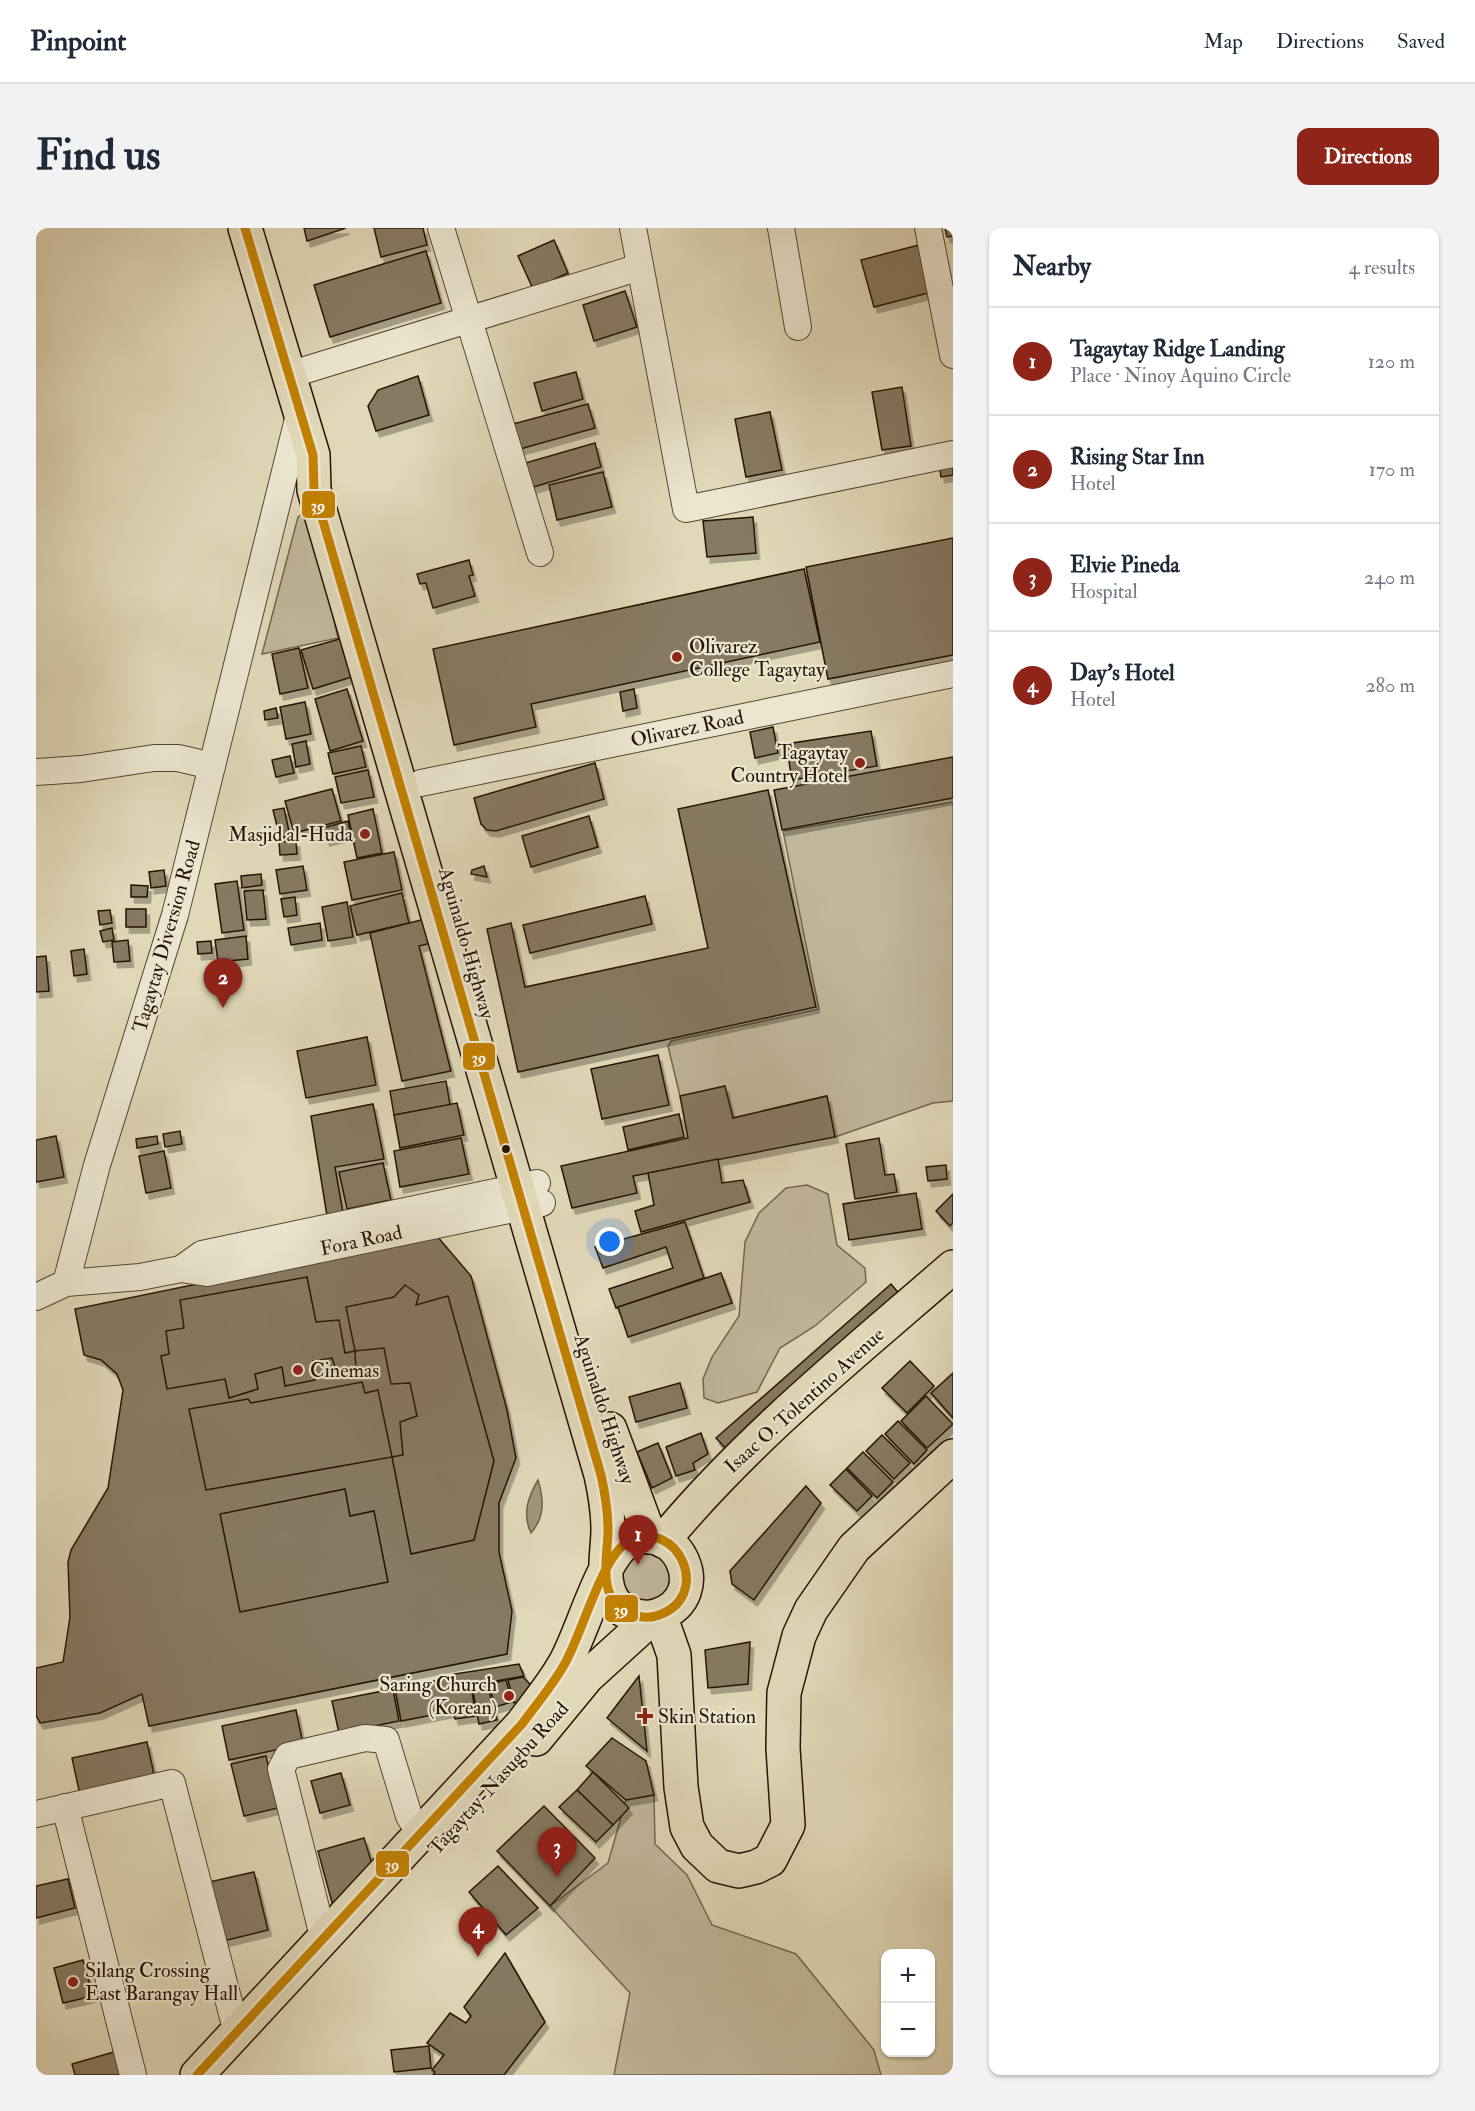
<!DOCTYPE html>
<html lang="en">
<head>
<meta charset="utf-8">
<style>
	body { margin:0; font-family:"IM FELL Double Pica",serif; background:#f2f2f3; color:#1f2937 }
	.controls { position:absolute; right:18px; bottom:18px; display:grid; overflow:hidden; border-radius:12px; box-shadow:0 2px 4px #0004 }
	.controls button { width:54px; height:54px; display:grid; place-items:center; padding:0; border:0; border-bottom:2px solid #e0e1e3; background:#fff; color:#1f2937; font:30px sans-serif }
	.you { position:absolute; left:574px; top:1014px; width:21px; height:21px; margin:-15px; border:4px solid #fff; border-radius:50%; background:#1a73e8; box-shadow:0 0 0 9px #1a73e833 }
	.badge { display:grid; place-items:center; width:39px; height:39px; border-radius:50%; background:#8f2418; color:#fff; font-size:20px; font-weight:700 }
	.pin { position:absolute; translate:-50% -50px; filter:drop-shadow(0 2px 3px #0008) }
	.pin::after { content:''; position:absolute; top:32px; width:21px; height:18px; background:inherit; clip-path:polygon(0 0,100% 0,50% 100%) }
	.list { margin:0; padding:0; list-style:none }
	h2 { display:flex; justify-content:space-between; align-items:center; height:78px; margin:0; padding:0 24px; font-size:26px }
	h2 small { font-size:20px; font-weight:400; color:#747a83 }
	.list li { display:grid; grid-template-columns:39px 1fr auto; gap:18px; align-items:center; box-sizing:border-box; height:108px; padding:0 24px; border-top:2px solid #e0e1e3 }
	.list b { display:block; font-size:22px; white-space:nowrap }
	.list p { margin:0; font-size:20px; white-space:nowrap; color:#747a83 }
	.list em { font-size:20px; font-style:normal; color:#747a83 }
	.map { position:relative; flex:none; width:917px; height:1847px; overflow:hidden; border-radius:12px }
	header { display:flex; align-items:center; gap:36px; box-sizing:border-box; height:84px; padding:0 30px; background:#fff; border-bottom:2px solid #e0e1e3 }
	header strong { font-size:28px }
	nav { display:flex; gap:33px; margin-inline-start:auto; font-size:21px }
	.intro { display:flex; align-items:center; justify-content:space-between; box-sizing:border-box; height:144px; padding:0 36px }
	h1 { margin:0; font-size:42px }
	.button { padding:15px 27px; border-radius:12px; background:#8f2418; color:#fff; font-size:21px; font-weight:700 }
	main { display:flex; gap:36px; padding:0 36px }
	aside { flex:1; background:#fff; border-radius:12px; box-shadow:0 2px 4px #0004 }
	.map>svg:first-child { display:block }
	.green { fill:#c1b79a; stroke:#746550; stroke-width:1.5 }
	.water { fill:#a1957b; stroke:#70614c; stroke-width:1.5 }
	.building { fill:#877962; stroke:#261305; stroke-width:1.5; filter:url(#shadow) }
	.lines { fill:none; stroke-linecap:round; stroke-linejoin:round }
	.minor-casing { stroke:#554432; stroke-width:28 }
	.major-casing { stroke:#261305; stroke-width:36 }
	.minor { stroke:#ece6d1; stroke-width:26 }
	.major { stroke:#e1d8b8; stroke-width:33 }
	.bus-1-casing { stroke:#ece6d1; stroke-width:14 }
	.bus-1 { stroke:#c38101; stroke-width:9 }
	.poi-dot { fill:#8f2418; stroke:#ece6d1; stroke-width:2 }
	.bus-dot { fill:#261305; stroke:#ece6d1; stroke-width:2 }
	.labels { text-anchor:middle; stroke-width:4.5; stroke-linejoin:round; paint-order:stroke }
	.poi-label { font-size:20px; fill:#261305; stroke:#ece6d1; text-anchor:start }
	.street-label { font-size:20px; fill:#261305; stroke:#ece6d1 }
	.line-badge { stroke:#ece6d1; stroke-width:2 }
	.badge-label { font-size:16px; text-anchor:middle; font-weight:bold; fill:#fff }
</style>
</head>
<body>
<header>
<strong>Pinpoint</strong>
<nav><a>Map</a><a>Directions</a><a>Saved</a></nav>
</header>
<div class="intro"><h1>Find us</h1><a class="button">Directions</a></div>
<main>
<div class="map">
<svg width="917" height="1847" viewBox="0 0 917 1847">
	<defs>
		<filter id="shadow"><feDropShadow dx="3.5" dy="6" stdDeviation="0" flood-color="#0004"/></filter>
	</defs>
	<rect width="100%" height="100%" fill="#e1d8b8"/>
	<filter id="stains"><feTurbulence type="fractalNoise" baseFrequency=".00333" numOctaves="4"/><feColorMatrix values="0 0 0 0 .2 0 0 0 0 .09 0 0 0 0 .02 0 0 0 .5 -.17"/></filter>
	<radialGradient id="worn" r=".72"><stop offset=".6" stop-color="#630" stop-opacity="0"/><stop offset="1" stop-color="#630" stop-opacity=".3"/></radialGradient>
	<g class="green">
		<path d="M 268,285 L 274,292 L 302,410 L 226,426 L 262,289 Z"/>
		<path d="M 917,574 L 917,873 L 897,875 L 799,909 L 790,868 L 697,890 L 688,859 L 644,868 L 632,818 L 635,813 L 783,781 L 747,603 Z"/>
		<path d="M 771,957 L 792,966 L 801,1017 L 829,1040 L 830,1054 L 779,1098 L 744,1120 L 721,1164 L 682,1175 L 668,1170 L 667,1151 L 676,1129 L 703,1088 L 709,1014 L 723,985 L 750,960 Z"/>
		<path d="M 602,1319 L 636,1335 L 631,1371 L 593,1375 L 581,1339 Z"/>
		<path d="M 618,1567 L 619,1616 L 651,1647 L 676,1697 L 760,1726 L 838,1822 L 845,1847 L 578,1847 L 594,1765 L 514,1678 L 572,1635 L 590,1572 Z"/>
	</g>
	<path class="water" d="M 502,1252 C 508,1271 509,1289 495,1305 C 486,1286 492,1269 502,1252 Z"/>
	<g class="building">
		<path d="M 268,0 L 310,0 L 271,13 Z"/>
		<path d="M 338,0 L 387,0 L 391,17 L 345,29 Z"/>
		<path d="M 909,0 L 917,0 L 917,8 L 911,9 Z"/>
		<path d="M 518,12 L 532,45 L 497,61 L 482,28 Z"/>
		<path d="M 883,17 L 896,64 L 838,79 L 825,32 Z"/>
		<path d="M 390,23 L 405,75 L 294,109 L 278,57 Z"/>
		<path d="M 589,63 L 601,99 L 558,113 L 547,77 Z"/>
		<path d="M 540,144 L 547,171 L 506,183 L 498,155 Z"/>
		<path d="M 382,148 L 393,187 L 340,203 L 332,178 L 342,162 Z"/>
		<path d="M 866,159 L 875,218 L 846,222 L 836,164 Z"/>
		<path d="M 552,176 L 559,200 L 484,221 L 477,196 Z"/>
		<path d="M 734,184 L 746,242 L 710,249 L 699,191 Z"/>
		<path d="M 559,215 L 565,239 L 494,260 L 486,236 Z"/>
		<path d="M 917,233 L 917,247 L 905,249 L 903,235 Z"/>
		<path d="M 567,244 L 576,279 L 521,292 L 513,257 Z"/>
		<path d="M 717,289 L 720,325 L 671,329 L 667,293 Z"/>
		<path d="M 917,310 L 917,427 L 792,451 L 770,339 Z"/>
		<path d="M 433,332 L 437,347 L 433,348 L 439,368 L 397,380 L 390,355 L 384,356 L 381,346 Z"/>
		<path d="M 768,341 L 784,414 L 495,476 L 500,499 L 418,517 L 397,421 Z"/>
		<path d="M 307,410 L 319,448 L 277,461 L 265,422 Z"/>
		<path d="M 263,420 L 272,460 L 244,466 L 236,426 Z"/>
		<path d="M 311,461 L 327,513 L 294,523 L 279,471 Z"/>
		<path d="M 598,461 L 601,480 L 587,483 L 584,464 Z"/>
		<path d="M 269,474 L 275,506 L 250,511 L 244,479 Z"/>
		<path d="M 240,480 L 242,490 L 229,492 L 228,483 Z"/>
		<path d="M 737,499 L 742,525 L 719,530 L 714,504 Z"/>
		<path d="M 835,503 L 841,538 L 756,552 L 750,516 Z"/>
		<path d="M 270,513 L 274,536 L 260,539 L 256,516 Z"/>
		<path d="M 325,518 L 330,539 L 297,546 L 292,525 Z"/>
		<path d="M 254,528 L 258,545 L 240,549 L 236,532 Z"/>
		<path d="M 917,529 L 917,570 L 746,602 L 738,562 Z"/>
		<path d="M 559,535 L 568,571 L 460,603 L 451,602 L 445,596 L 438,570 Z"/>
		<path d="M 332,542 L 338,569 L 305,575 L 299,549 Z"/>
		<path d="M 296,561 L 305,593 L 258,605 L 249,573 Z"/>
		<path d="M 732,562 L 780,779 L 482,844 L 451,701 L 475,695 L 489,759 L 672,720 L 642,581 Z"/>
		<path d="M 248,580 L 254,608 L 244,610 L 237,582 Z"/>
		<path d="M 337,581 L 346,625 L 321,630 L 312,587 Z"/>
		<path d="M 553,588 L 562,619 L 495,639 L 486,608 Z"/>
		<path d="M 312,593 L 315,606 L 290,612 L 287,600 Z"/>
		<path d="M 260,613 L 261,626 L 244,627 L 243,614 Z"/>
		<path d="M 358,624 L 366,662 L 316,672 L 308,634 Z"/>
		<path d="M 267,638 L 271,662 L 244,666 L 240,642 Z"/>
		<path d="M 448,638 L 451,649 L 435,646 L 436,642 Z"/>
		<path d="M 128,642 L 130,658 L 115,660 L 113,644 Z"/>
		<path d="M 225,646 L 226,657 L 206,660 L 205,648 Z"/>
		<path d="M 201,653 L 208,702 L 186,705 L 179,656 Z"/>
		<path d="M 95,657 L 112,658 L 111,669 L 95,669 Z"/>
		<path d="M 227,662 L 230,691 L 211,692 L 208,663 Z"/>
		<path d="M 366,665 L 373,695 L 321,707 L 314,678 Z"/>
		<path d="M 609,668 L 616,696 L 494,725 L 487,697 Z"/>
		<path d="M 259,669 L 261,687 L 248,689 L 245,671 Z"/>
		<path d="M 311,674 L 317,709 L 292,713 L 286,679 Z"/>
		<rect x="90" y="681" width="20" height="18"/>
		<path d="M 74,682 L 76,695 L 64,697 L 62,683 Z"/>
		<path d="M 393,690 L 399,714 L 383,718 L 415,843 L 366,853 L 334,705 Z"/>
		<path d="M 284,695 L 286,712 L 255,717 L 252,700 Z"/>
		<path d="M 76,700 L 78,712 L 67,714 L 64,703 Z"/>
		<path d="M 210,708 L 212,731 L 182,734 L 179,712 Z"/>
		<path d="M 92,712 L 94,733 L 78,734 L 76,714 Z"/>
		<path d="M 175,713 L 176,725 L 162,726 L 161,714 Z"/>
		<path d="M 48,721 L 51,746 L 38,748 L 35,723 Z"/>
		<path d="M 10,728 L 13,763 L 0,764 L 0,729 Z"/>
		<path d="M 331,809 L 340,857 L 270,870 L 261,823 Z"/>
		<path d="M 622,827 L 633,877 L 566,891 L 555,841 Z"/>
		<path d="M 410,853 L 414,877 L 358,887 L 354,863 Z"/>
		<path d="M 689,858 L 697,890 L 791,868 L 799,909 L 597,948 L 601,965 L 536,980 L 525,938 L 652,910 L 644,868 Z"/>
		<path d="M 421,875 L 428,907 L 364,920 L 358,887 Z"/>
		<path d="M 337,876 L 348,931 L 299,939 L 307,985 L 291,988 L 275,888 Z"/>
		<path d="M 643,886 L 648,909 L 592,922 L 587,899 Z"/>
		<path d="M 144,903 L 146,916 L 129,919 L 127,906 Z"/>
		<path d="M 20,908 L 28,949 L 0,954 L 0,912 Z"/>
		<path d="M 121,908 L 122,916 L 101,920 L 100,911 Z"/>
		<path d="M 425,910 L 433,946 L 364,959 L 358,923 Z"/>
		<path d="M 843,910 L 849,947 L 858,946 L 861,964 L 819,971 L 810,916 Z"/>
		<path d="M 128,923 L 135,960 L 110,965 L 103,928 Z"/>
		<path d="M 682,931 L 686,955 L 707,952 L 714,974 L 605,1004 L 599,983 L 618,977 L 612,945 Z"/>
		<path d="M 347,935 L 355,972 L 311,981 L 303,944 Z"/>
		<path d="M 910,937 L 911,951 L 892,953 L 890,939 Z"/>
		<path d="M 880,965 L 886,1001 L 813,1012 L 807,976 Z"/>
		<path d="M 917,966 L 917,995 L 914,998 L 900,983 Z"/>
		<path d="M 649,994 L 668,1050 L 580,1080 L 573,1061 L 637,1040 L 630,1019 L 567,1040 L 559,1019 Z"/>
		<path d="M 400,1007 L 435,1048 L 471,1182 L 480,1230 L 463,1275 L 463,1324 L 476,1383 L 471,1426 L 113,1498 L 106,1466 L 64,1485 L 4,1495 L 0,1487 L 0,1440 L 27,1434 L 34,1389 L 32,1334 L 35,1322 L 72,1260 L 87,1162 L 81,1146 L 65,1132 L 48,1127 L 39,1081 Z"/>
		<path d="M 685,1045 L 696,1075 L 592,1109 L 582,1079 Z"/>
		<path d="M 271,1049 L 280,1094 L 303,1092 L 309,1125 L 319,1123 L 320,1144 L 302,1147 L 296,1130 L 277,1133 L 279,1152 L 249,1158 L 246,1139 L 219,1146 L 222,1161 L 193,1170 L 189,1151 L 131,1161 L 125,1128 L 133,1126 L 130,1103 L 148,1100 L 144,1072 Z"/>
		<path d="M 855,1056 L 865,1068 L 691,1222 L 680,1210 Z"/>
		<path d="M 369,1057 L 383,1067 L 380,1077 L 412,1068 L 458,1233 L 438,1312 L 375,1326 L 356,1229 L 367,1227 L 364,1194 L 381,1188 L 374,1155 L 355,1156 L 348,1120 L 319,1123 L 310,1079 L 358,1069 Z"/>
		<path d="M 874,1133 L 898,1158 L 871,1185 L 846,1160 Z"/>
		<path d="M 917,1145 L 917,1190 L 895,1165 Z"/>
		<path d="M 326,1154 L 329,1165 L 342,1162 L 356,1229 L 170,1262 L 153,1181 L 212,1171 L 215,1175 Z"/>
		<path d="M 644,1155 L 651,1180 L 600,1194 L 593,1169 Z"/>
		<path d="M 890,1168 L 917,1196 L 891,1220 L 865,1193 Z"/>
		<path d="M 862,1193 L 891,1222 L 878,1236 L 849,1206 Z"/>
		<path d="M 665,1205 L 672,1226 L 657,1235 L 659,1242 L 640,1248 L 630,1219 Z"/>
		<path d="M 846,1207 L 874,1235 L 858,1251 L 830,1223 Z"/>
		<path d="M 622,1215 L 636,1250 L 616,1260 L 601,1224 Z"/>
		<path d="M 827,1224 L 857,1254 L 841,1270 L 811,1240 Z"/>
		<path d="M 810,1241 L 836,1268 L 821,1283 L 794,1257 Z"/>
		<path d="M 770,1258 L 785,1275 L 718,1372 L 696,1356 L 694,1343 Z"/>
		<path d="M 309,1261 L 314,1288 L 338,1283 L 352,1354 L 204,1384 L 184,1286 Z"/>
		<path d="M 714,1414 L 712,1456 L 672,1460 L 669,1422 Z"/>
		<path d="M 483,1436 L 488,1448 L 421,1460 L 418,1446 Z"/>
		<path d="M 603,1448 L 611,1523 L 571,1490 Z"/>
		<path d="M 417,1449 L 420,1461 L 435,1458 L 440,1488 L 419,1491 L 417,1483 L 365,1493 L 359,1461 Z"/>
		<path d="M 487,1449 L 498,1460 L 490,1473 L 478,1475 L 472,1452 Z"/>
		<path d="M 470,1452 L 476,1474 L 459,1479 L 453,1456 Z"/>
		<path d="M 451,1456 L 461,1492 L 443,1496 L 436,1458 Z"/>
		<path d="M 357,1461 L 363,1493 L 303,1505 L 296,1473 Z"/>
		<path d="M 260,1482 L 267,1516 L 193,1532 L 186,1498 Z"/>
		<path d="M 576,1510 L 610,1533 L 618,1567 L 590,1572 L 550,1538 Z"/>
		<path d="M 111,1514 L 119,1551 L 44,1567 L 36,1530 Z"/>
		<path d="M 230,1528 L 242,1580 L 208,1588 L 195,1536 Z"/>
		<path d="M 557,1544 L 593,1580 L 577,1597 L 541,1562 Z"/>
		<path d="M 305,1545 L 314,1577 L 284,1585 L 275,1553 Z"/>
		<path d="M 541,1562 L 577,1597 L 560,1614 L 523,1579 Z"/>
		<path d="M 508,1578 L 559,1630 L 514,1678 L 461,1623 Z"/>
		<path d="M 328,1610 L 337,1639 L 297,1678 L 282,1623 Z"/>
		<path d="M 462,1638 L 502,1680 L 470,1707 L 433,1664 Z"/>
		<path d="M 218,1644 L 232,1702 L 187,1713 L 173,1654 Z"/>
		<path d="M 32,1651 L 39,1680 L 0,1690 L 0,1658 Z"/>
		<path d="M 469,1725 L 509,1794 L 468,1847 L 397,1847 L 399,1844 L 396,1842 L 408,1827 L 391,1815 L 414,1785 L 430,1795 L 435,1788 L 428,1779 Z"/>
		<path d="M 47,1732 L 57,1768 L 27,1775 L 18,1740 Z"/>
		<path d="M 393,1818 L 395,1840 L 358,1844 L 355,1822 Z"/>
		<path d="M 78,1824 L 85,1847 L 39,1847 L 36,1836 Z"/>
	</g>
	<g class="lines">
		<g class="minor-casing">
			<g id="minor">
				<path d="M 405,0 L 504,325"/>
				<path d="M 597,0 L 650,281 L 917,226"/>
				<path d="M 745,0 L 762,99"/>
				<path d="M 892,0 L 917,127"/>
				<path d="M 253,147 L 604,39"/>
				<path d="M 0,544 L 45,541 L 118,530 L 142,530 L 176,538"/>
				<path d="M 385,555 L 917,446"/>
				<path d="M 145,1041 L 166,1026 L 501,955"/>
				<path d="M 30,1055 L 61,937 L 139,687 L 264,183"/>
				<path d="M 0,1069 L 30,1055 L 104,1049 L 145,1041 L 171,1045 L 506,975"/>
				<path d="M 29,1579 L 97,1847"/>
				<path d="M 0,1586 L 136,1555 L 201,1805"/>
				<path d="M 288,1712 L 245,1541 L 252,1528 L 329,1510 L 350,1512 L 373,1588 L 385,1607"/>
			</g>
		</g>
		<g class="major-casing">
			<g id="major">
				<path d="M 574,1201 L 614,1309"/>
				<path d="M 627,1313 C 712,1210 817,1126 917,1039"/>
				<path d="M 624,1387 L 638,1427 L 645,1559 L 651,1599 L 661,1618 L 682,1638 L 703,1643 L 720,1639 L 734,1632 L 752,1597 L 747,1520 L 748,1465 L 763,1408 L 775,1382 L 818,1320 L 917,1228"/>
				<path d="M 500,1511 L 551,1449 L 617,1389"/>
				<path d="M 161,1847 L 486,1496 C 500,1477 516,1458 528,1437 C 546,1407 566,1327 593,1313 C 641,1289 678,1367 623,1387 C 610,1392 595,1388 584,1380 C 562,1362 572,1327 572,1302 C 572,1283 569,1265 565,1247 L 278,262 L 277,227 L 209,0"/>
			</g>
		</g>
		<use href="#minor" class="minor"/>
		<use href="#major" class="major"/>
		<g class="bus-1-casing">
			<path id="bus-1" d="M 161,1847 L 486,1496 C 500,1477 516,1458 528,1437 C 546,1407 566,1327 593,1313 C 641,1289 678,1367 623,1387 C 610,1392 595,1388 584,1380 C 562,1362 572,1327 572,1302 C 572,1283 569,1265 565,1247 L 278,262 L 277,227 L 209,0"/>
		</g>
		<use href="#bus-1" class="bus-1"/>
	</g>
	<g class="poi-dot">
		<circle cx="641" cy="429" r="6"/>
		<circle cx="824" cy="535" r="6"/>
		<circle cx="329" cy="606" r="6"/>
		<circle cx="262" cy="1142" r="6"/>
		<circle cx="473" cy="1468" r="6"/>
		<path d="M606 1479h6v6h6v6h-6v6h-6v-6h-6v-6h6z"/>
		<circle cx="37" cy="1754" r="6"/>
	</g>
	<circle class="bus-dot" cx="470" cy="921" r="5"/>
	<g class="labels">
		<g class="poi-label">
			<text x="653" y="425">Olivarez<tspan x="653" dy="23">College Tagaytay</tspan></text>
			<text x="812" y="531" text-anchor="end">Tagaytay<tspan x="812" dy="23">Country Hotel</tspan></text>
			<text x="317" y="613" text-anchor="end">Masjid al-Huda</text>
			<text x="274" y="1149">Cinemas</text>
			<text x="461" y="1463" text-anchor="end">Saring Church<tspan x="461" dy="23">(Korean)</tspan></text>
			<text x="622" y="1495">Skin Station</text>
			<text x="49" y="1749">Silang Crossing<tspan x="49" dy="23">East Barangay Hall</tspan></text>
		</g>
		<g class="street-label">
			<text transform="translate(651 500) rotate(-12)" y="7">Olivarez Road</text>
			<text transform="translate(130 708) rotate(-74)" y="7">Tagaytay Diversion Road</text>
			<text transform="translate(431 715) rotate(74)" y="7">Aguinaldo Highway</text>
			<text transform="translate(325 1012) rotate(-12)" y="7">Fora Road</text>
			<text transform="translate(768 1172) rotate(-42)" y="7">Isaac O. Tolentino Avenue</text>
			<text transform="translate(569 1181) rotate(72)" y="7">Aguinaldo Highway</text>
			<text transform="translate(462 1550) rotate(-48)" y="7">Tagaytay-Nasugbu Road</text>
		</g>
	</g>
	<g class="line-badge">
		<rect x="265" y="262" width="35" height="29" rx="6" fill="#c38101"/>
		<rect x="426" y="814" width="34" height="29" rx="6" fill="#c38101"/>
		<rect x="568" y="1366" width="35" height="29" rx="6" fill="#c38101"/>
		<rect x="339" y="1622" width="35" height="28" rx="6" fill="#c38101"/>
	</g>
	<g class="badge-label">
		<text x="282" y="283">39</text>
		<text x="443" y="835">39</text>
		<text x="585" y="1387">39</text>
		<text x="356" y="1642">39</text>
	</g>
	<rect width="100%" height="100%" filter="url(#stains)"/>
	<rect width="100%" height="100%" fill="url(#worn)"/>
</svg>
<div class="controls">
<button>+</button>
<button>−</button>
</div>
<div class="you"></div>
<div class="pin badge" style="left:602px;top:1337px">1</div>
<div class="pin badge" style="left:187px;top:780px">2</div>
<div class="pin badge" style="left:521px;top:1649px">3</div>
<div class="pin badge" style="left:442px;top:1729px">4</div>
</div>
<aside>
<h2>Nearby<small>4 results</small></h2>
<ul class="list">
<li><span class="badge">1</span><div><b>Tagaytay Ridge Landing</b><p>Place · Ninoy Aquino Circle</p></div><em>120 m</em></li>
<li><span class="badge">2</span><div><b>Rising Star Inn</b><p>Hotel</p></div><em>170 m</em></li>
<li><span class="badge">3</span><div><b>Elvie Pineda</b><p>Hospital</p></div><em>240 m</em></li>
<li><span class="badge">4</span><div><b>Day's Hotel</b><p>Hotel</p></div><em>280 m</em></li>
</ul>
</aside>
</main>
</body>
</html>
